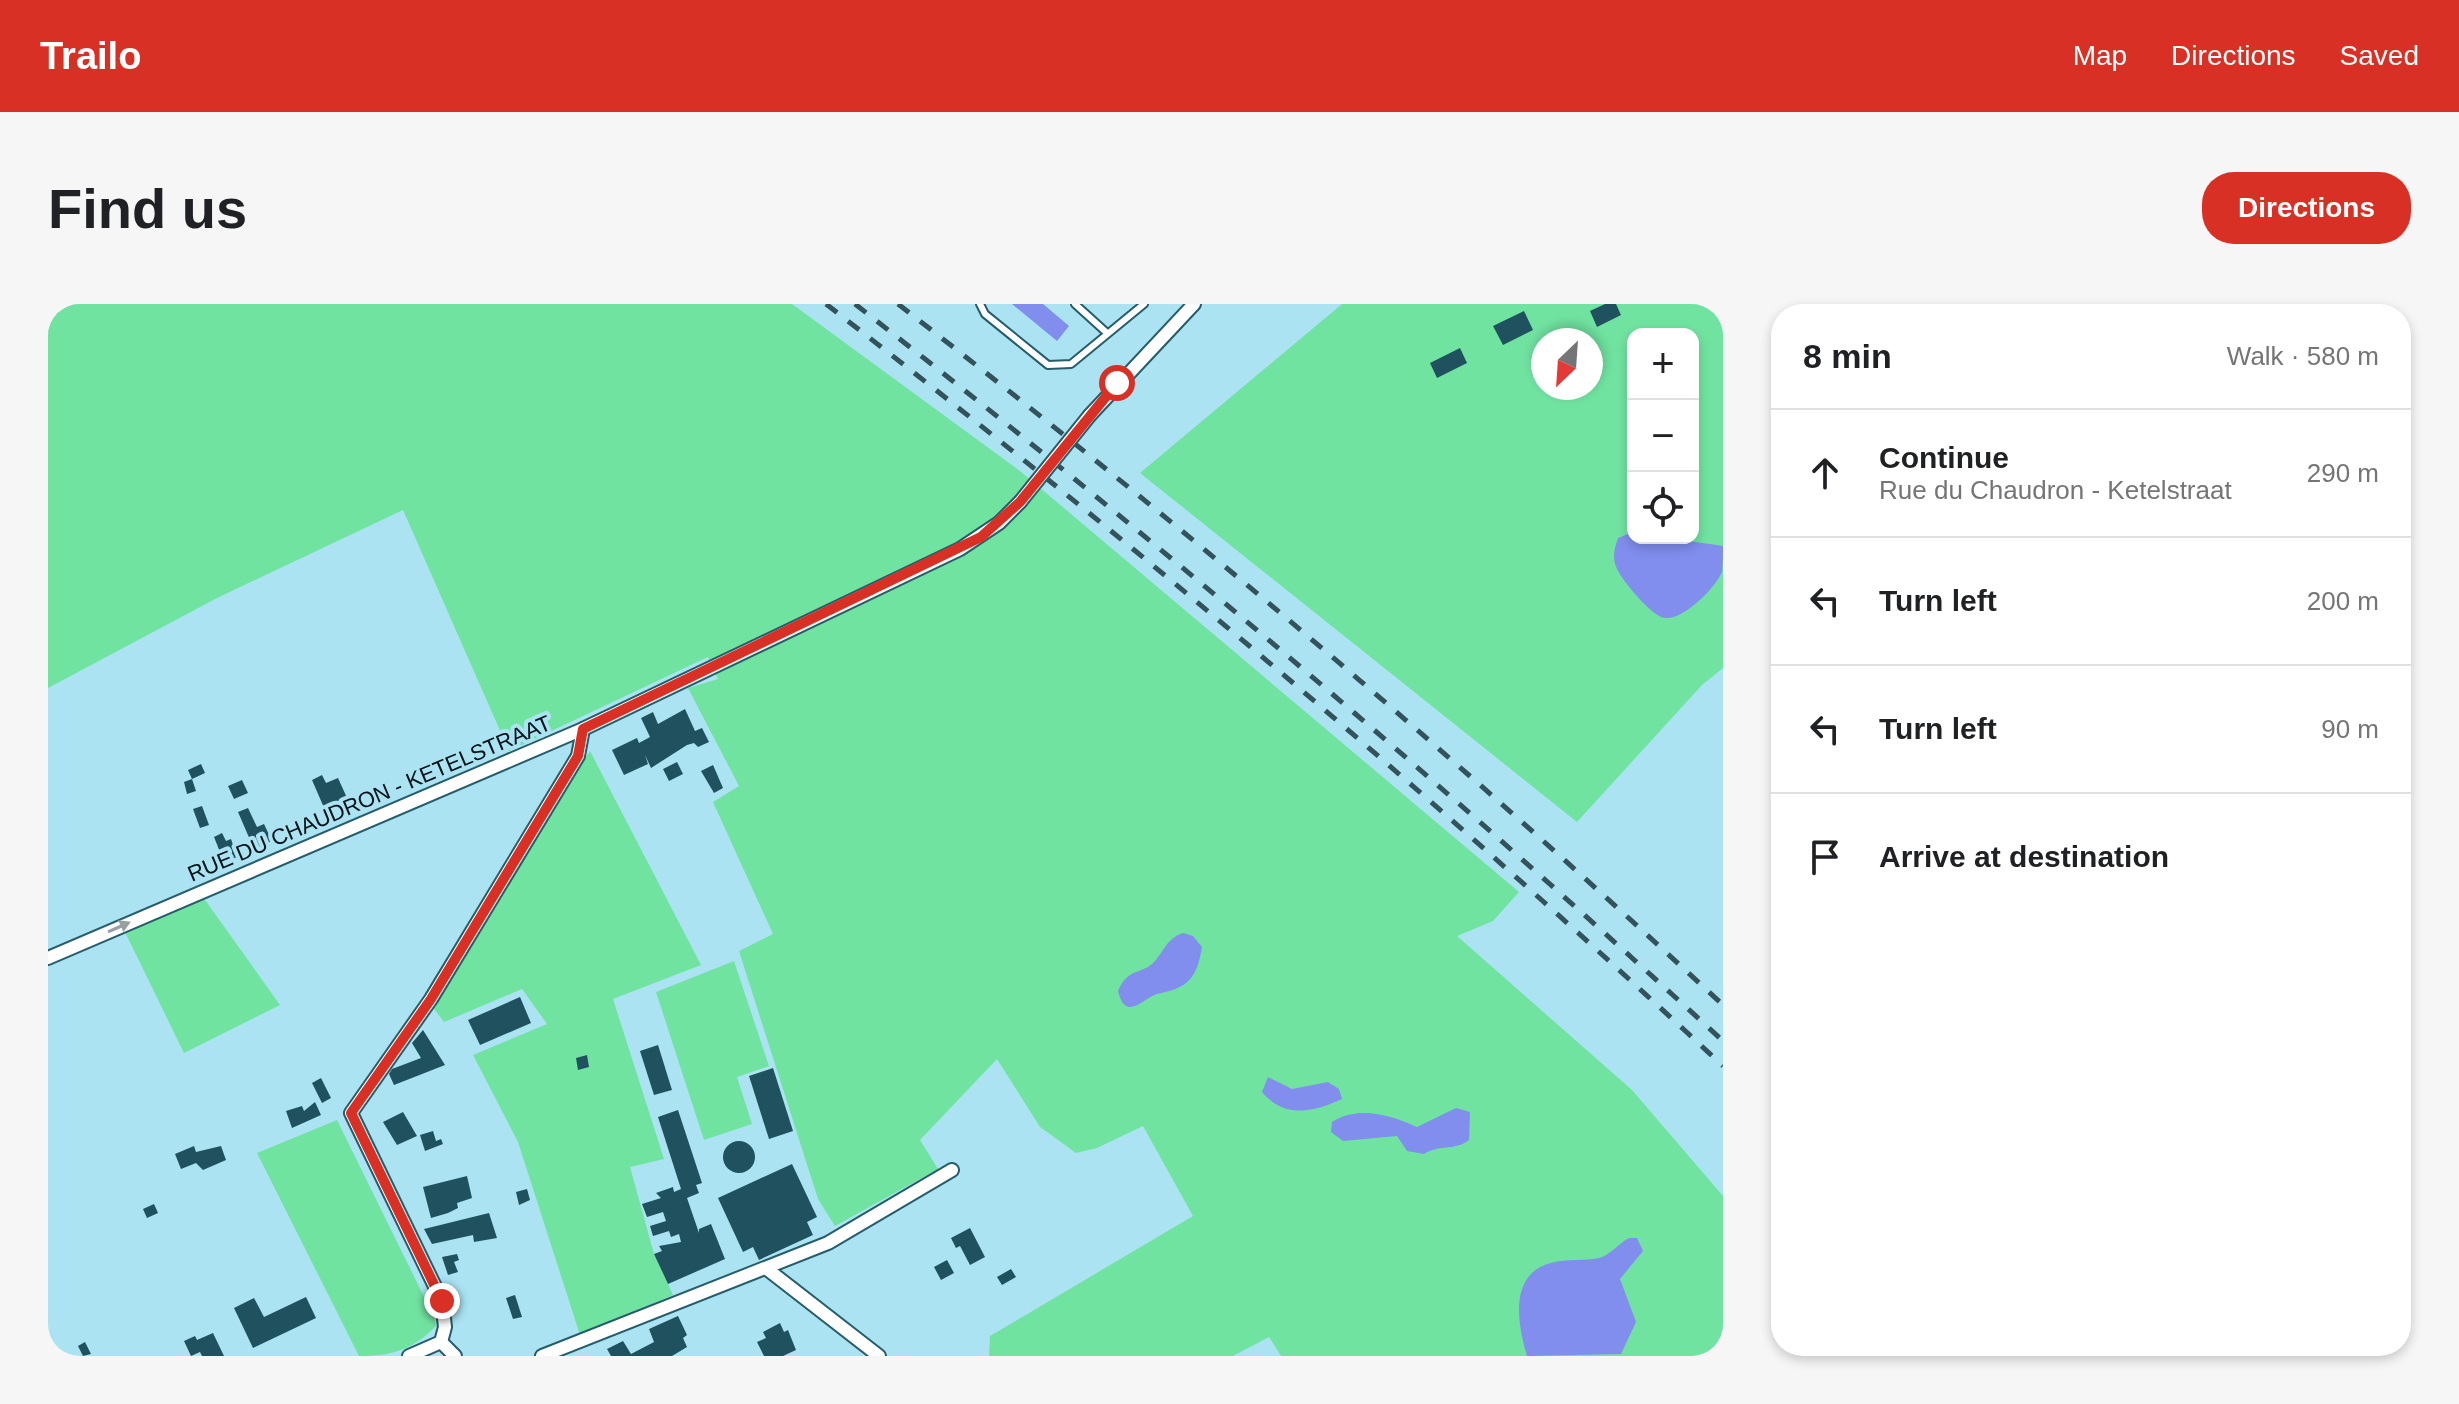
<!DOCTYPE html>
<html lang="en">
<head>
<meta charset="utf-8">
<style>
	body { margin:0; font-family:Arial,sans-serif; background:#f6f6f6; color:#202124 }
	.controls { position:absolute; right:24px; top:24px; display:grid; overflow:hidden; border-radius:16px; box-shadow:0 4px 12px #0003 }
	.controls button { width:72px; height:72px; display:grid; place-items:center; padding:0; border:0; border-bottom:2px solid #e0e0e0; background:#fff; color:#202124; font:40px sans-serif }
	.compass { position:absolute; left:1483px; top:24px; width:72px; height:72px; border-radius:50%; background:#fff; box-shadow:0 4px 12px #0003; rotate:205deg }
	.stop { position:absolute; width:24px; height:24px; margin:-18px; border:6px solid #d93025; border-radius:50%; background:#fff }
	.stop.end { background:#d93025; border-color:#fff; box-shadow:0 2px 8px #0008 }
	.list { margin:0; padding:0; list-style:none }
	h2 { display:flex; justify-content:space-between; align-items:center; height:104px; margin:0; padding:0 32px; font-size:34px }
	h2 small { font-size:26px; font-weight:400; color:#757577 }
	.list li { display:grid; grid-template-columns:52px 1fr auto; gap:24px; align-items:center; box-sizing:border-box; height:128px; padding:0 32px; border-top:2px solid #e0e0e0 }
	.list b { display:block; font-size:30px; white-space:nowrap }
	.list p { margin:0; font-size:26px; white-space:nowrap; color:#757577 }
	.list em { font-size:26px; font-style:normal; color:#757577 }
	.icon { flex:none; width:44px; height:44px; fill:none; stroke:currentColor; stroke-width:2; stroke-linecap:round; stroke-linejoin:round }
	.map { position:relative; flex:none; width:1675px; height:1052px; overflow:hidden; border-radius:32px }
	header { display:flex; align-items:center; gap:48px; box-sizing:border-box; height:112px; padding:0 40px; background:#d93025; color:#fff }
	header strong { font-size:38px }
	nav { display:flex; gap:44px; margin-inline-start:auto; font-size:28px }
	.intro { display:flex; align-items:center; justify-content:space-between; box-sizing:border-box; height:192px; padding:0 48px }
	h1 { margin:0; font-size:56px }
	.button { padding:20px 36px; border-radius:32px; background:#d93025; color:#fff; font-size:28px; font-weight:700 }
	main { display:flex; gap:48px; padding:0 48px }
	aside { flex:1; background:#fff; border-radius:32px; box-shadow:0 4px 12px #0003 }
	.map>svg:first-child { display:block }
	.green { fill:#71e3a1; fill-rule:evenodd }
	.water { fill:#818eee }
	.building { fill:#1f515e }
	.lines { fill:none; stroke-linecap:round; stroke-linejoin:round }
	.service-casing { stroke:#265d6a; stroke-width:10 }
	.minor-casing { stroke:#265d6a; stroke-width:16 }
	.service { stroke:#fff; stroke-width:6 }
	.minor { stroke:#fff; stroke-width:12 }
	.rail { stroke:#34525a; stroke-width:5; stroke-dasharray:14 14; stroke-linecap:butt }
	.minor-bridge-casing { stroke:#265d6a; stroke-width:16; stroke-linecap:butt }
	.minor-bridge { stroke:#fff; stroke-width:12 }
	.oneway { fill:#99a0a2 }
	.route { stroke:#d93025; stroke-width:10 }
	.labels { text-anchor:middle; stroke-width:8; stroke-linejoin:round; paint-order:stroke }
	.street-label { font-size:22px; fill:#001217; stroke:#abe3f2 }
</style>
</head>
<body>
<header>
<strong>Trailo</strong>
<nav><a>Map</a><a>Directions</a><a>Saved</a></nav>
</header>
<div class="intro"><h1>Find us</h1><a class="button">Directions</a></div>
<main>
<div class="map">
<svg width="1675" height="1052" viewBox="0 0 1675 1052">
	<rect width="100%" height="100%" fill="#abe3f2"/>
	<g class="green">
		<path d="M 0,0 L 744,0 L 972,167 L 1471,588 L 1445,617 L 1409,632 L 1584,786 L 1675,892 L 1675,1052 L 1233,1052 L 1221,1033 L 1185,1052 L 941,1052 L 942,1032 L 1145,912 L 1095,822 L 1049,844 L 1028,849 L 992,823 L 949,755 L 872,836 L 890,865 L 787,922 L 770,895 L 691,647 L 725,630 L 665,498 L 691,482 L 640,384 L 670,375 L 660,353 L 461,447 L 355,206 L 169,294 L 0,384 Z"/>
		<path d="M 1294,0 L 1675,0 L 1675,364 L 1654,381 L 1529,518 L 1092,169 ZM 1585,30 L 1645,30 L 1645,234 L 1585,234 ZM 1495,36 L 1543,36 L 1543,84 L 1495,84 Z"/>
		<path d="M 542,447 L 653,661 L 565,695 L 616,855 L 582,863 L 606,950 L 625,991 L 532,1031 L 470,838 L 425,751 L 499,720 L 474,685 L 396,718 L 384,702 L 504,502 Z"/>
		<path d="M 155,593 L 232,701 L 136,749 L 77,628 Z"/>
		<path d="M 686,657 L 721,762 L 689,773 L 704,820 L 656,836 L 608,688 Z"/>
		<path d="M 289,816 L 386,1013 L 388,1022 C 365,1046 343,1052 311,1052 L 209,849 Z"/>
	</g>
	<g class="water">
		<path d="M 964,0 L 995,0 L 1021,22 L 1009,37 Z"/>
		<path d="M 1585,228 L 1585,234 C 1616,234 1645,237 1675,242 C 1675,250 1675,261 1674,268 C 1667,284 1636,316 1617,314 C 1604,313 1574,276 1569,265 C 1564,254 1566,245 1570,234 Z"/>
		<path d="M 1135,629 L 1145,632 L 1154,643 C 1152,654 1150,665 1143,674 C 1134,685 1122,687 1109,690 C 1095,694 1078,719 1070,687 C 1079,665 1092,670 1104,660 C 1116,649 1117,635 1135,629 Z"/>
		<path d="M 1220,773 L 1244,785 L 1280,778 L 1291,785 L 1294,795 C 1266,808 1237,815 1214,788 Z"/>
		<path d="M 1408,804 L 1422,808 L 1421,836 C 1408,847 1391,840 1376,850 L 1359,847 L 1349,832 L 1295,837 L 1283,828 L 1284,818 C 1310,801 1343,811 1369,823 Z"/>
		<path d="M 1581,934 L 1589,934 L 1595,947 L 1572,975 L 1588,1018 L 1573,1050 L 1479,1052 C 1469,1018 1460,967 1507,958 C 1521,955 1536,957 1551,954 C 1561,952 1571,939 1581,934 Z"/>
	</g>
	<g class="building">
		<path d="M 1557,0 L 1568,0 L 1573,11 L 1549,23 L 1542,7 Z"/>
		<path d="M 1476,7 L 1485,26 L 1455,41 L 1445,22 Z"/>
		<path d="M 1412,44 L 1419,59 L 1389,74 L 1382,59 Z"/>
		<path d="M 637,405 L 647,427 L 654,424 L 661,438 L 650,443 L 646,439 L 639,441 L 603,464 L 597,451 L 600,460 L 576,471 L 564,446 L 589,434 L 591,439 L 602,433 L 593,414 L 605,408 L 610,420 Z"/>
		<path d="M 629,458 L 635,470 L 621,477 L 615,465 Z"/>
		<path d="M 153,460 L 157,469 L 144,475 L 140,466 Z"/>
		<path d="M 665,461 L 675,484 L 666,489 L 653,467 Z"/>
		<path d="M 274,471 L 278,479 L 290,474 L 300,496 L 277,506 L 264,476 Z"/>
		<path d="M 144,475 L 148,487 L 139,490 L 136,478 Z"/>
		<path d="M 194,476 L 200,489 L 186,495 L 180,482 Z"/>
		<path d="M 154,502 L 161,521 L 152,524 L 145,505 Z"/>
		<path d="M 200,504 L 209,523 L 216,520 L 224,537 L 206,545 L 190,508 Z"/>
		<path d="M 174,529 L 178,537 L 183,535 L 189,553 L 176,558 L 166,533 Z"/>
		<path d="M 472,693 L 483,719 L 432,741 L 420,716 Z"/>
		<path d="M 375,726 L 397,761 L 346,781 L 341,770 L 344,765 L 373,754 L 364,739 Z"/>
		<path d="M 610,741 L 624,786 L 606,791 L 592,747 Z"/>
		<path d="M 539,751 L 541,763 L 530,766 L 528,754 Z"/>
		<path d="M 725,764 L 745,827 L 721,835 L 701,772 Z"/>
		<path d="M 273,774 L 283,794 L 274,799 L 264,779 Z"/>
		<path d="M 267,798 L 273,811 L 244,824 L 238,807 L 254,802 L 256,807 Z"/>
		<path d="M 630,806 L 654,879 L 648,881 L 651,889 L 639,894 L 651,929 L 651,925 L 663,920 L 677,955 L 620,980 L 606,950 L 614,947 L 611,942 L 633,938 L 631,930 L 623,933 L 621,927 L 605,932 L 602,922 L 618,917 L 615,908 L 599,913 L 594,900 L 613,894 L 608,889 L 625,883 L 626,888 L 633,885 L 610,813 Z"/>
		<path d="M 355,808 L 369,832 L 349,841 L 335,818 Z"/>
		<path d="M 385,827 L 388,837 L 393,835 L 395,840 L 377,847 L 372,831 Z"/>
		<circle cx="691" cy="853" r="16"/>
		<path d="M 146,842 L 148,848 L 173,842 L 178,856 L 155,866 L 148,859 L 133,865 L 127,850 Z"/>
		<path d="M 744,860 L 769,913 L 759,918 L 765,931 L 711,956 L 705,943 L 695,948 L 670,894 Z"/>
		<path d="M 419,872 L 424,894 L 409,899 L 410,904 L 400,909 L 383,914 L 375,883 Z"/>
		<path d="M 479,885 L 482,896 L 471,901 L 468,888 Z"/>
		<path d="M 106,900 L 110,909 L 99,914 L 95,905 Z"/>
		<path d="M 441,909 L 449,934 L 426,938 L 425,931 L 384,940 L 376,925 Z"/>
		<path d="M 922,924 L 937,953 L 922,961 L 912,942 L 908,944 L 903,934 Z"/>
		<path d="M 409,950 L 411,956 L 406,958 L 410,968 L 400,971 L 394,953 Z"/>
		<path d="M 899,956 L 906,969 L 893,976 L 886,963 Z"/>
		<path d="M 963,965 L 968,973 L 954,981 L 949,973 Z"/>
		<path d="M 467,991 L 474,1013 L 465,1015 L 458,994 Z"/>
		<path d="M 258,993 L 268,1014 L 205,1044 L 186,1004 L 206,994 L 216,1013 Z"/>
		<path d="M 630,1012 L 639,1031 L 635,1034 L 639,1043 L 624,1052 L 563,1052 L 559,1045 L 575,1037 L 583,1050 L 606,1038 L 601,1025 Z"/>
		<path d="M 732,1019 L 736,1028 L 740,1026 L 748,1046 L 735,1052 L 716,1052 L 709,1038 L 718,1034 L 715,1028 Z"/>
		<path d="M 165,1029 L 176,1052 L 154,1052 L 152,1048 L 143,1052 L 136,1037 L 147,1032 L 149,1036 Z"/>
		<path d="M 37,1038 L 43,1050 L 35,1052 L 30,1042 Z"/>
	</g>
	<g class="lines">
		<g class="service-casing">
			<g id="service">
				<path d="M 932,0 L 937,10 L 1000,61 L 1023,60 L 1096,0"/>
				<path d="M 1027,0 L 1059,29"/>
			</g>
		</g>
		<g class="minor-casing">
			<g id="minor">
				<path d="M 1042,111 L 1146,0"/>
				<path d="M 0,654 L 535,425 L 912,245 L 951,219 L 972,198"/>
				<path d="M 719,965 L 831,1052"/>
				<path d="M 393,1038 L 397,1023 L 394,997 L 303,809 L 383,695 L 530,452 L 535,425"/>
				<path d="M 361,1052 L 393,1038 L 407,1052"/>
				<path d="M 494,1052 L 780,939 L 904,866"/>
			</g>
		</g>
		<use href="#service" class="service"/>
		<use href="#minor" class="minor"/>
		<g class="rail">
			<path d="M 778,0 C 1088,240 1388,494 1675,762"/>
			<path d="M 807,0 C 1107,234 1396,480 1675,737"/>
			<path d="M 850,0 C 1135,221 1411,455 1675,701"/>
		</g>
		<g class="minor-bridge-casing">
			<path id="minor-bridge" d="M 972,198 L 1042,111"/>
		</g>
		<use href="#minor-bridge" class="minor-bridge"/>
	</g>
	<defs><path id="oneway-solid" d="M-6-.8H1V-3.2L6.5 0L1 3.2V.8H-6Z" transform="scale(2)"/></defs>
	<use class="oneway" href="#oneway-solid" transform="translate(71 623) rotate(-24)"/>
	<g class="lines">
		<path class="route" d="M 394,997 L 303,809 L 383,695 L 530,452 L 535,425 L 933,233 L 972,198 L 1069,79"/>
	</g>
	<g class="labels">
		<g class="street-label">
			<text transform="translate(321 494) rotate(-23)" y="8">RUE DU CHAUDRON - KETELSTRAAT</text>
		</g>
	</g>
</svg>
<div class="controls">
<button>+</button>
<button>−</button>
<button><svg class="icon" aria-label="locate" viewBox="0 0 24 24"><circle cx="12" cy="12" r="6"/><path d="M12 2v4M12 18v4M2 12h4M18 12h4"/></svg></button>
</div>
<svg class="compass" viewBox="-18 -18 36 36"><path d="M0-13l5 13h-10z" fill="#e53935"/><path d="M0 13l5-13h-10z" fill="#757577"/></svg>
<div class="stop" style="left:1069px;top:79px"></div>
<div class="stop end" style="left:394px;top:997px"></div>
</div>
<aside>
<h2>8 min<small>Walk · 580 m</small></h2>
<ul class="list">
<li><svg class="icon" aria-label="ahead" viewBox="0 0 24 24"><path d="M12 20V5M6 11l6-6 6 6"/></svg><div><b>Continue</b><p>Rue du Chaudron - Ketelstraat</p></div><em>290 m</em></li>
<li><svg class="icon" aria-label="left" viewBox="0 0 24 24"><path d="M17 20v-9H6M10 6l-5 5 5 5"/></svg><div><b>Turn left</b></div><em>200 m</em></li>
<li><svg class="icon" aria-label="left" viewBox="0 0 24 24"><path d="M17 20v-9H6M10 6l-5 5 5 5"/></svg><div><b>Turn left</b></div><em>90 m</em></li>
<li><svg class="icon" aria-label="arrive" viewBox="0 0 24 24"><path d="M6 21V4h12l-3 4 3 4H6"/></svg><div><b>Arrive at destination</b></div></li>
</ul>
</aside>
</main>
</body>
</html>
